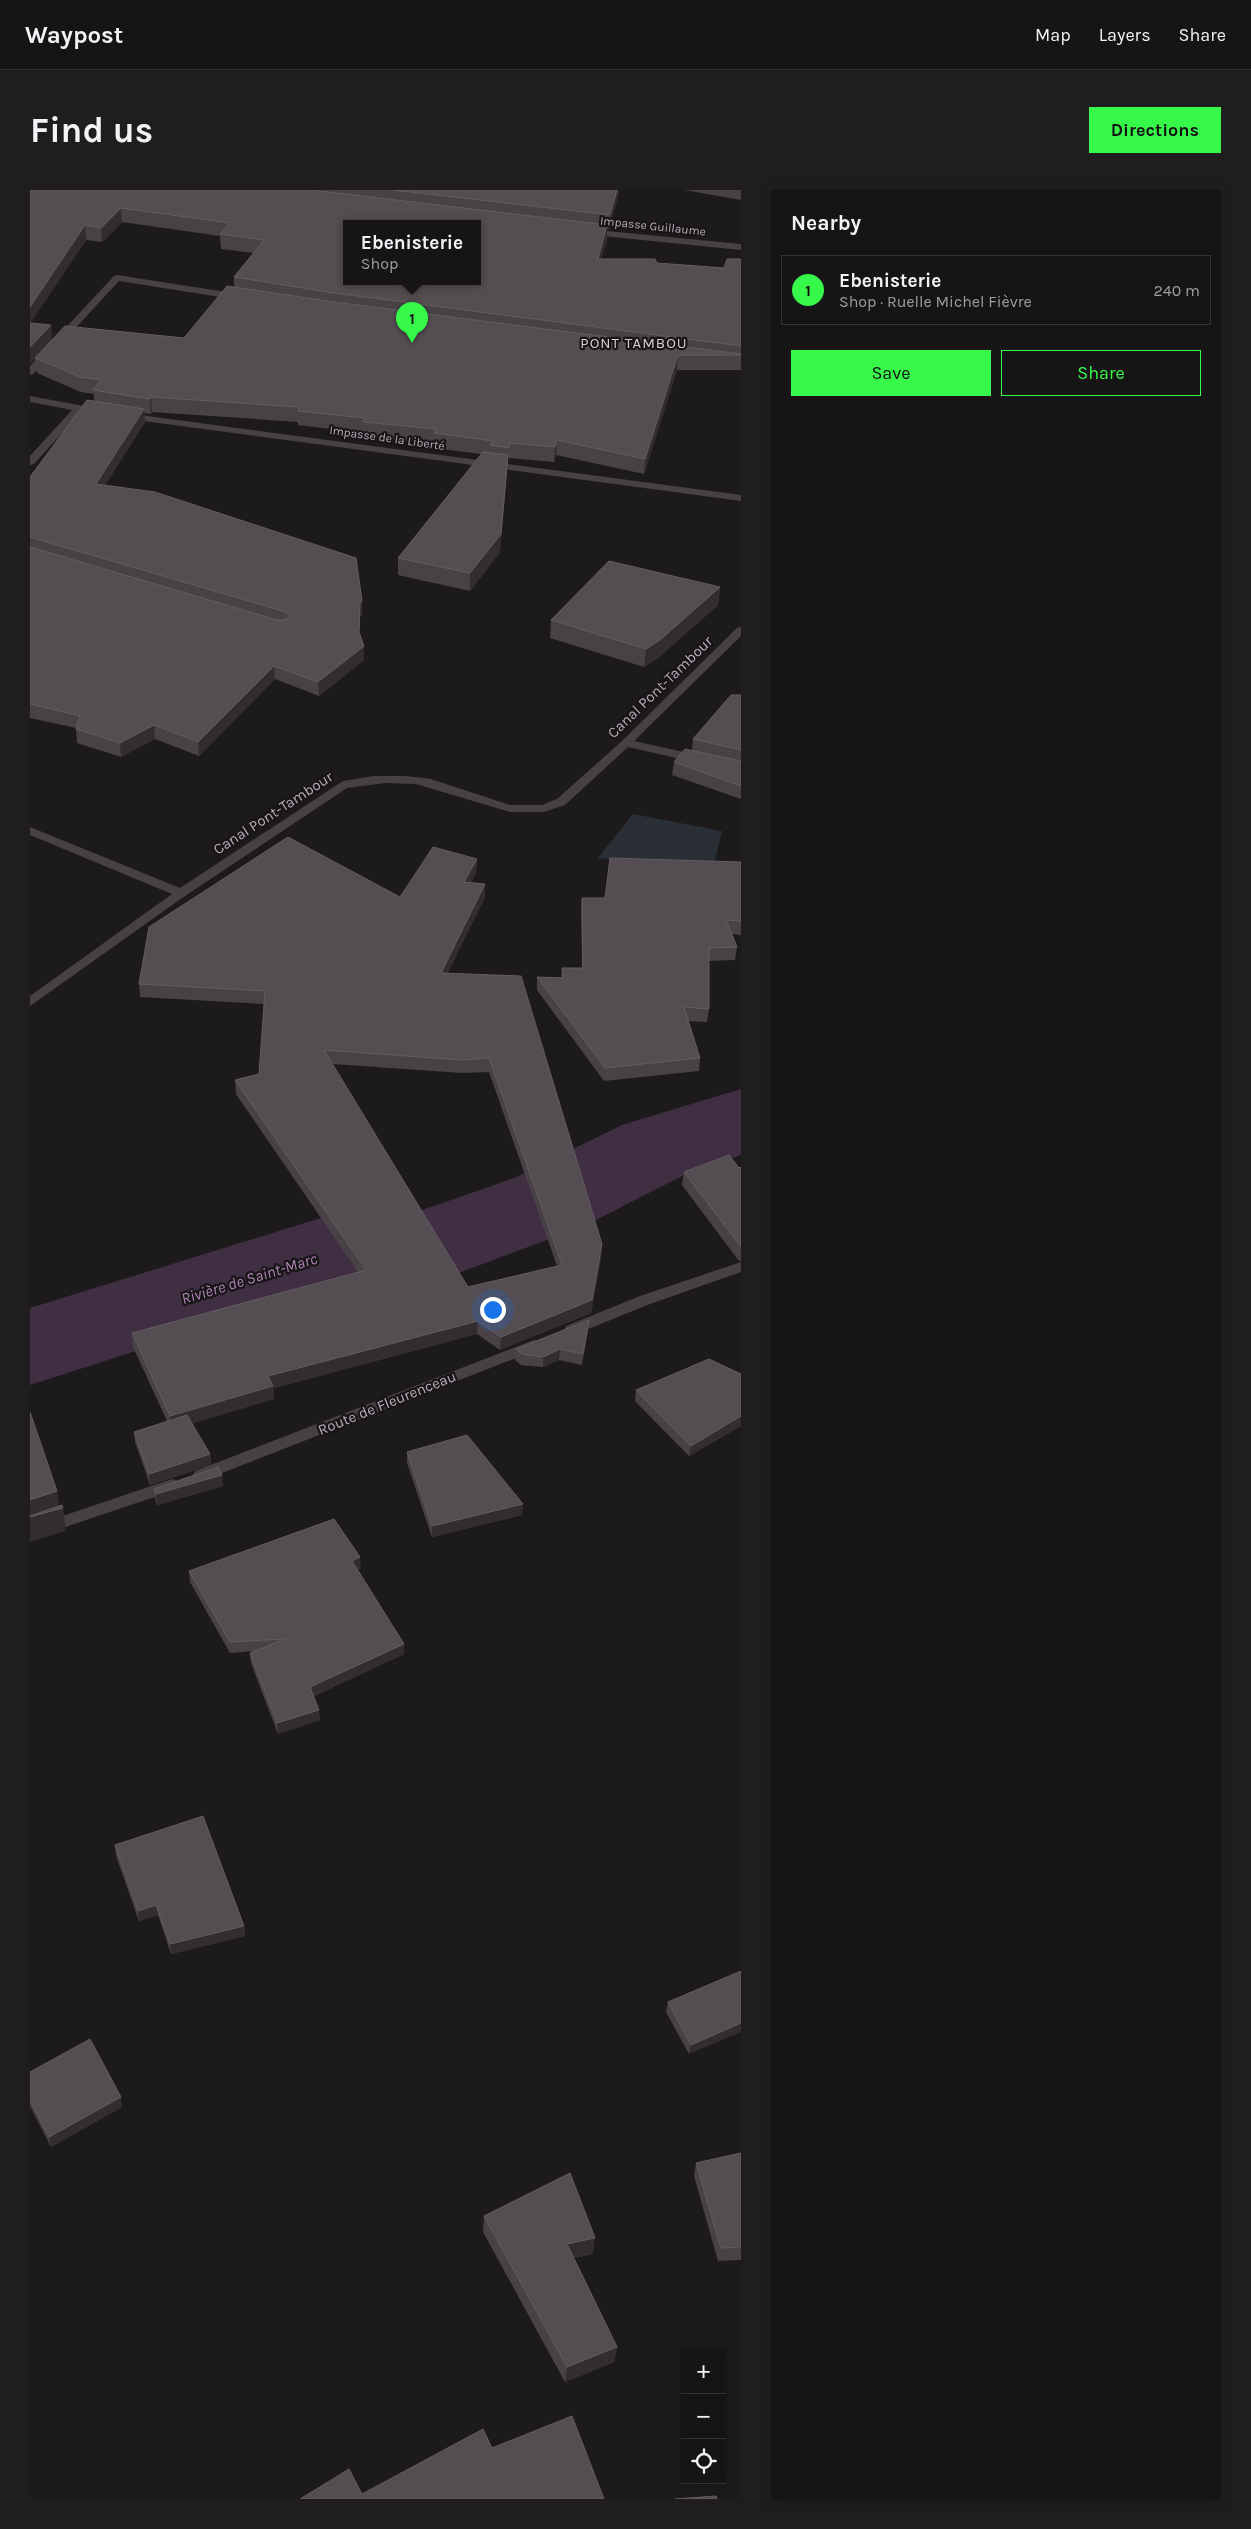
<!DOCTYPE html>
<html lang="en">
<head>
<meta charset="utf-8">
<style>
	body { margin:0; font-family:Karla,sans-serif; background:#1f1d1e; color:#f1f3f6 }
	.controls { position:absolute; right:15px; bottom:15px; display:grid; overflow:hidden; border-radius:0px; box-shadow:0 2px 12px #0003 }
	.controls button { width:45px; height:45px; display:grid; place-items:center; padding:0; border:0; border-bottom:1px solid #353334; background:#161415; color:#f1f3f6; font:25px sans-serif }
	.you { position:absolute; left:462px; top:1119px; width:18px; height:18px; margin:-12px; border:4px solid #fff; border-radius:50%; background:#1a73e8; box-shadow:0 0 0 8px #1a73e833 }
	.badge { display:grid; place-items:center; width:32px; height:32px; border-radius:50%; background:#36f94a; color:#111; font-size:16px; font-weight:700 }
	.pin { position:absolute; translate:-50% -41px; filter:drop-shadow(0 1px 2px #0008) }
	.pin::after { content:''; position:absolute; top:26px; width:18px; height:15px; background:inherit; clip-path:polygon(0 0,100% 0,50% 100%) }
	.popup { position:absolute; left:313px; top:30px; width:138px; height:65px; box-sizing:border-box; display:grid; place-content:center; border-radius:0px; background:#161415; filter:drop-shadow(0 1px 4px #0005); font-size:16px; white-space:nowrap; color:#9e9ea0 }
	.popup b { font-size:19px; color:#f1f3f6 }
	.popup::after { content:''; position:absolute; left:50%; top:100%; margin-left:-10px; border:10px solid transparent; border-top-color:#161415 }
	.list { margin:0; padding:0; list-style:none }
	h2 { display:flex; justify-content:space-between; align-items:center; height:65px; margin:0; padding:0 20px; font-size:21px }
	h2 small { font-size:16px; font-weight:400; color:#9e9ea0 }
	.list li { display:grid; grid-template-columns:32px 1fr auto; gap:15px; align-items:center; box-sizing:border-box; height:70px; margin:0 10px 10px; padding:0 10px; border:1px solid #353334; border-radius:0px }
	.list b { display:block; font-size:19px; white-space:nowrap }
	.list p { margin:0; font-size:16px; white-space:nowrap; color:#9e9ea0 }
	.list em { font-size:16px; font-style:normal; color:#9e9ea0 }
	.actions { display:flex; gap:10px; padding:15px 20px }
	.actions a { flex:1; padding:11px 0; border:1px solid #36f94a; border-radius:0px; text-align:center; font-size:18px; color:#36f94a }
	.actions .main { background:#36f94a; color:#111 }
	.icon { flex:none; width:28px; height:28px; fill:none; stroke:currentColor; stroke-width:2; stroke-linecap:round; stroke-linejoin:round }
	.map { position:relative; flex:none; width:711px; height:2309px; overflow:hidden; border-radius:0px }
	header { display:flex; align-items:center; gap:30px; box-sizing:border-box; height:70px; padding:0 25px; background:#161415; border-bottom:1px solid #353334 }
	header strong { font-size:24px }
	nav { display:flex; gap:28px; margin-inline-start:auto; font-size:18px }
	.intro { display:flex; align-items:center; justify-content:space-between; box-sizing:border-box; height:120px; padding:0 30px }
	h1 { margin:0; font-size:35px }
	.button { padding:12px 22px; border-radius:0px; background:#36f94a; color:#111; font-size:18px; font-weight:700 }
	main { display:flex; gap:30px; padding:0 30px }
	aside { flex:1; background:#161415; border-radius:0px; box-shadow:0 2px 12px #0003 }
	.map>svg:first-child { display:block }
	.green { fill:#2a2e35 }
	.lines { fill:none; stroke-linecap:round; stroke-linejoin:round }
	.river { fill:#402f42; fill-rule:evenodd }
	.minor { fill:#474045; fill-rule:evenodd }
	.wall { fill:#484246; fill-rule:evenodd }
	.shaded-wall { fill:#312d30 }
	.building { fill:#544d52; stroke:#645c62; fill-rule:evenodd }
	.labels { text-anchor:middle; stroke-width:4.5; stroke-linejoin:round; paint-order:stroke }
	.far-street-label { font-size:12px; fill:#bcacba; stroke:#181517 }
	.far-quarter-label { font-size:15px; letter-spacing:1px; fill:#d8ced6; stroke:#181517 }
	.street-label { font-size:15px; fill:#bcacba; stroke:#181517 }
	.water-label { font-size:16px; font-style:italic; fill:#b383b8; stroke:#181517 }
</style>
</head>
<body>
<header>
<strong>Waypost</strong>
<nav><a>Map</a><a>Layers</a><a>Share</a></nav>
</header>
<div class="intro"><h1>Find us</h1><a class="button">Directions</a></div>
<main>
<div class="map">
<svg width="711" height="2309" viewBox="0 0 711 2309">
	<rect width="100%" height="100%" fill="#1d1a1c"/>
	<path class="green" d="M 603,624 L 692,641 L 683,679 L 568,668 Z"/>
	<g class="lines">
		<path class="river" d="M 711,899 L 711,965 L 662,981 L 554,1036 L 359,1109 L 323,1119 L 280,1105 L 0,1195 L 0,1118 L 291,1028 L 332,1041 L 484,988 L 592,935 Z"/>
		<g class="minor">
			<path d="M 556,39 L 711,54 L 711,60 L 553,44 L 551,42 Z"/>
			<path d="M 87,85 L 209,104 L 214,107 L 209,110 L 89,91 L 3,184 L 0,185 L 0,176 L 84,86 Z"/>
			<path d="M 0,206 L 70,219 L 75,222 L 70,225 L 51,222 L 4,274 L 0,275 L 0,266 L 42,220 L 0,212 Z"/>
			<path d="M 95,223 L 711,305 L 711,311 L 91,228 L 90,226 Z"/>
			<path d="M 711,437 L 711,446 L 604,551 L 672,566 L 672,572 L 668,573 L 598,557 L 535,615 L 514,622 L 480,622 L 386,594 L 355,593 L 317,598 L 155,706 L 0,816 L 0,806 L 142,704 L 0,645 L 0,637 L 150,698 L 313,591 L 344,586 L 376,586 L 401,589 L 480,615 L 512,615 L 527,609 L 592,551 L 707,438 Z"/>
			<path d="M 711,1072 L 711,1082 L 620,1114 L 546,1144 L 536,1144 L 534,1140 L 536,1136 L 610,1106 Z"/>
			<path d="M 504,1150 L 509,1151 L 512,1155 L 509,1159 L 177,1289 L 165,1289 L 163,1285 L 165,1281 Z"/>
			<path d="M 142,1289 L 148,1291 L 150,1295 L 148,1299 L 0,1349 L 0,1337 Z"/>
		</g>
	</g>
	<g class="wall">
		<path d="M 0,0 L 589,0 L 588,6 L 579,39 L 577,39 L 577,49 L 571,69 L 694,78 L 711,69 L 711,180 L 647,180 L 614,284 L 526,265 L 524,272 L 478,268 L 470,362 L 440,401 L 368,385 L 368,368 L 451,264 L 404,258 L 404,254 L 333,247 L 333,243 L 268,235 L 268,232 L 122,222 L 121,224 L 114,223 L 115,232 L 75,295 L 332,425 L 330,427 L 329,443 L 334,456 L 334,470 L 289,506 L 245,489 L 169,566 L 125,549 L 91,567 L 47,553 L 46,538 L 0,528 L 0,287 L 64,211 L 64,204 L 51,202 L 7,183 L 5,168 L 154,148 L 204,97 L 204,87 L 224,63 L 191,59 L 190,46 L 92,32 L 72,52 L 56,50 L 0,133 L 21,135 L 22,150 L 0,173 Z"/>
		<path d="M 654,0 L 711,0 L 711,10 Z"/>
		<path d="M 690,397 L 688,415 L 628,468 L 614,477 L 520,448 L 521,430 Z"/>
		<path d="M 711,505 L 711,609 L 642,585 L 644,572 L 662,560 L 663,549 Z"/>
		<path d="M 447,669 L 446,683 L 441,692 L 455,707 L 417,784 L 571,1068 L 561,1123 L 470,1160 L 447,1144 L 244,1198 L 244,1209 L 162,1233 L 180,1264 L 181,1275 L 120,1295 L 105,1252 L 104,1242 L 137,1231 L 103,1157 L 102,1143 L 328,1082 L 206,904 L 205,890 L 229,884 L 234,814 L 110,807 L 109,794 L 370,707 ZM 302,874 L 432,883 L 459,882 L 527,1076 L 438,1097 Z"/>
		<path d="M 711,672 L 711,745 L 702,744 L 707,757 L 705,770 L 679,771 L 679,819 L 677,832 L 658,831 L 670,868 L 669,881 L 574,891 L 507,800 L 507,787 L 531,788 L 532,778 L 552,778 L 551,721 L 552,708 L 575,708 Z"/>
		<path d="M 711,977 L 711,1071 L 709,1071 L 652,995 L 654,982 Z"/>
		<path d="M 558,1141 L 552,1175 L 529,1170 L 513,1177 L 491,1175 L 485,1170 L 486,1159 Z"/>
		<path d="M 711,1184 L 711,1236 L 659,1266 L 605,1211 L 606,1200 Z"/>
		<path d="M 377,1262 L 492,1325 L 402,1347 L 377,1273 Z"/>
		<path d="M 193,1296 L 127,1315 L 125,1309 L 124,1299 Z"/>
		<path d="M 331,1378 L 327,1380 L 374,1464 L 284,1506 L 290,1530 L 248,1544 L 221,1473 L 220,1463 L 224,1461 L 200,1463 L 160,1392 L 159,1381 Z"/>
		<path d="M 85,1655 L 214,1736 L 215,1746 L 141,1764 L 128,1725 L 109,1731 L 86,1666 Z"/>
		<path d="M 711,1781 L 659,1864 L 636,1822 L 638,1812 Z"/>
		<path d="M 0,1882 L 92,1917 L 21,1957 L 0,1916 Z"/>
		<path d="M 711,1963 L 711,2070 L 688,2071 L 664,1986 L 666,1973 Z"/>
		<path d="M 454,2026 L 563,2064 L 544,2068 L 587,2157 L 584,2172 L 535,2192 L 453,2042 Z"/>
	</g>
	<g class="shaded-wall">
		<path d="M 587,0 L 589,0 L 588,6 L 579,39 L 580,25 Z"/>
		<path d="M 91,18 L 92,32 L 72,52 L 71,38 Z"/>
		<path d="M 55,35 L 56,50 L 0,134 L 0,117 Z"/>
		<path d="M 577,35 L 577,49 L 567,83 L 568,69 Z"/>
		<path d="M 21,135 L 22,150 L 0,173 L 0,157 Z"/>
		<path d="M 648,165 L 647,180 L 614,284 L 615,269 Z"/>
		<path d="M 121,207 L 122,222 L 121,224 L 120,209 Z"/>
		<path d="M 114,219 L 115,232 L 68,307 L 66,294 Z"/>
		<path d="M 527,250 L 526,265 L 524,272 L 525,257 Z"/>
		<path d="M 478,265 L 477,282 L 470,362 L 440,401 L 440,383 Z"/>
		<path d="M 690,397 L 688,415 L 628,468 L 614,477 L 616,459 Z"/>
		<path d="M 332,411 L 332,425 L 330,427 L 330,413 Z"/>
		<path d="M 334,456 L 334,470 L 289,506 L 288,492 Z"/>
		<path d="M 244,476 L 245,489 L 169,566 L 168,552 Z"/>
		<path d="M 124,535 L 125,549 L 91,567 L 90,553 Z"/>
		<path d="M 447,669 L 446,683 L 434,705 L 434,692 Z"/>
		<path d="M 455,694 L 455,707 L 411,797 L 411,783 Z"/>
		<path d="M 572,1054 L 571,1068 L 561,1123 L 470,1160 L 471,1147 Z"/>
		<path d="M 559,1130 L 558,1141 L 552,1175 L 553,1164 Z"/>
		<path d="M 448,1131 L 447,1144 L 244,1198 L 244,1209 L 141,1240 L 140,1226 L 238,1186 Z"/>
		<path d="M 530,1159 L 529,1170 L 513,1177 L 513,1167 Z"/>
		<path d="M 711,1226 L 711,1236 L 659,1266 L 661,1256 Z"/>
		<path d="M 180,1264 L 181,1275 L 120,1295 L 119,1284 Z"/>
		<path d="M 192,1285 L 193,1296 L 127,1315 L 126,1304 Z"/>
		<path d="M 27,1301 L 30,1319 L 33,1318 L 36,1341 L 0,1352 L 0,1310 Z"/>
		<path d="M 493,1314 L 492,1325 L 402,1347 L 402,1336 Z"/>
		<path d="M 330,1367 L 331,1378 L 322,1382 L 322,1371 Z"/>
		<path d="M 374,1454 L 374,1464 L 281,1507 L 280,1497 Z"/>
		<path d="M 289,1520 L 290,1530 L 248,1544 L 247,1533 Z"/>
		<path d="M 126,1715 L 128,1725 L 109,1731 L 108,1721 Z"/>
		<path d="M 214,1736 L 215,1746 L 141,1764 L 140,1754 Z"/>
		<path d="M 711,1833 L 711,1842 L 659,1864 L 661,1855 Z"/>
		<path d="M 91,1907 L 92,1917 L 21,1957 L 19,1947 Z"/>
		<path d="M 565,2048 L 563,2064 L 536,2070 L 537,2054 Z"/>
		<path d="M 587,2157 L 584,2172 L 535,2192 L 537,2177 Z"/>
	</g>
	<g class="building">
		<path d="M 0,0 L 282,0 L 577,35 L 568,69 L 625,69 L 627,73 L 694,78 L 697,69 L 711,69 L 711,156 L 304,103 L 204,87 L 234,50 L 190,44 L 200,33 L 91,18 L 71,38 L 55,35 L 0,117 ZM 317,34 L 447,34 L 447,92 L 317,92 Z"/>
		<path d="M 363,0 L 587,0 L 580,25 Z"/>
		<path d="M 197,96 L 304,112 L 711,164 L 711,165 L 648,165 L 615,269 L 527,250 L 525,257 L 479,253 L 479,258 L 460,255 L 463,251 L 404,243 L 406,239 L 333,232 L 335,228 L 268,221 L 269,217 L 121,207 L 120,209 L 63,200 L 71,190 L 50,187 L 5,168 L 35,136 L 154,148 Z"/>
		<path d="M 0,133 L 21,135 L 0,157 Z"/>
		<path d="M 57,210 L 114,219 L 66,294 L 125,302 L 326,368 L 332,411 L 330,413 L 329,442 L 334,456 L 288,492 L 244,476 L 168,552 L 124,535 L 90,553 L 46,539 L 50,526 L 0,514 L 0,357 L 247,430 L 256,430 L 259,426 L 256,422 L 0,347 L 0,287 Z"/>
		<path d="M 453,262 L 478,265 L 471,344 L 440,383 L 368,368 Z"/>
		<path d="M 579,371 L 690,397 L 630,450 L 616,459 L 521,430 Z"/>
		<path d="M 701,505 L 711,505 L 711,560 L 663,549 Z"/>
		<path d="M 655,559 L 711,571 L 711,596 L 644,572 Z"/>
		<path d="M 258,647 L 370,707 L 403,657 L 447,669 L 434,692 L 455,694 L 411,783 L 491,786 L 572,1054 L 562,1110 L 471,1147 L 448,1131 L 238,1186 L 243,1196 L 140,1226 L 102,1143 L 336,1080 L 205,890 L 229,884 L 235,801 L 109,794 L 119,737 ZM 294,860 L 433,870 L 459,868 L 532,1075 L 438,1097 Z"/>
		<path d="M 580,668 L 711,672 L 711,731 L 696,730 L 707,757 L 679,758 L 679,819 L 654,817 L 670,868 L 575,878 L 507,787 L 533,788 L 532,778 L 553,778 L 552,708 L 575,708 Z"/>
		<path d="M 699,965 L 709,978 L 711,977 L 711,1057 L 654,982 Z"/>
		<path d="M 559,1130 L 553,1164 L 530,1159 L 513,1167 L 492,1164 L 486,1159 Z"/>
		<path d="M 679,1169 L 711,1184 L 711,1226 L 661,1256 L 606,1200 Z"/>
		<path d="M 0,1222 L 27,1301 L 0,1310 Z"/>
		<path d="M 157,1225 L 180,1264 L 119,1284 L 104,1242 Z"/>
		<path d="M 437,1245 L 493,1314 L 402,1336 L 377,1262 Z"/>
		<path d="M 188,1277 L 192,1285 L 126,1304 L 124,1299 Z"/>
		<path d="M 32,1315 L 33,1318 L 0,1327 L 0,1326 Z"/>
		<path d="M 304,1329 L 330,1367 L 322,1371 L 374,1454 L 280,1497 L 289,1520 L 247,1533 L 220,1463 L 255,1449 L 200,1452 L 159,1381 Z"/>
		<path d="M 173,1626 L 214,1736 L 140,1754 L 126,1715 L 108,1721 L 85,1655 Z"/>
		<path d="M 711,1781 L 711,1833 L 661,1855 L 638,1812 Z"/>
		<path d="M 60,1849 L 91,1907 L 19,1947 L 0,1910 L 0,1882 Z"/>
		<path d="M 711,1963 L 711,2057 L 691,2058 L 666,1973 Z"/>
		<path d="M 540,1983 L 565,2048 L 537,2054 L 587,2157 L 537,2177 L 454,2026 Z"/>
		<path d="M 542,2226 L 574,2309 L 270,2309 L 319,2279 L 332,2304 L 453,2239 L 462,2258 Z"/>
		<path d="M 686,2306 L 687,2309 L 645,2309 Z"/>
	</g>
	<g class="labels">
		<g class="far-street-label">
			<text transform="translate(623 36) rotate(6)" y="4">Impasse Guillaume</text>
			<text transform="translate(357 248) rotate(8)" y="4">Impasse de la Liberté</text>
		</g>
		<g class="far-quarter-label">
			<text x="604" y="158">PONT TAMBOU</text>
		</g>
		<g class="street-label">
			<text transform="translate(630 497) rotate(-44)" y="5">Canal Pont-Tambour</text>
			<text transform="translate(243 623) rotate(-33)" y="5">Canal Pont-Tambour</text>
			<text transform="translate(357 1213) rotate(-22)" y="5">Route de Fleurenceau</text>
		</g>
		<g class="water-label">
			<text transform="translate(219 1088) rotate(-17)" y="6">Rivière de Saint-Marc</text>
		</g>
	</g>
</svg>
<div class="controls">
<button>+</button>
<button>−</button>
<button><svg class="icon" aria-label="locate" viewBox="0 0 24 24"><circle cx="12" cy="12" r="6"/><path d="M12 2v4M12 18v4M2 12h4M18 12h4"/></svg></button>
</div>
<div class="you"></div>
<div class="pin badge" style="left:382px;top:153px">1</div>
<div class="popup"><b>Ebenisterie</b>Shop</div>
</div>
<aside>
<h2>Nearby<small></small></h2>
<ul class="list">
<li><span class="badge">1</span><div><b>Ebenisterie</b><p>Shop · Ruelle Michel Fièvre</p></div><em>240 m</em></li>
</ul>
<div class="actions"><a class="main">Save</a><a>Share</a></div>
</aside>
</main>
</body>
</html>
